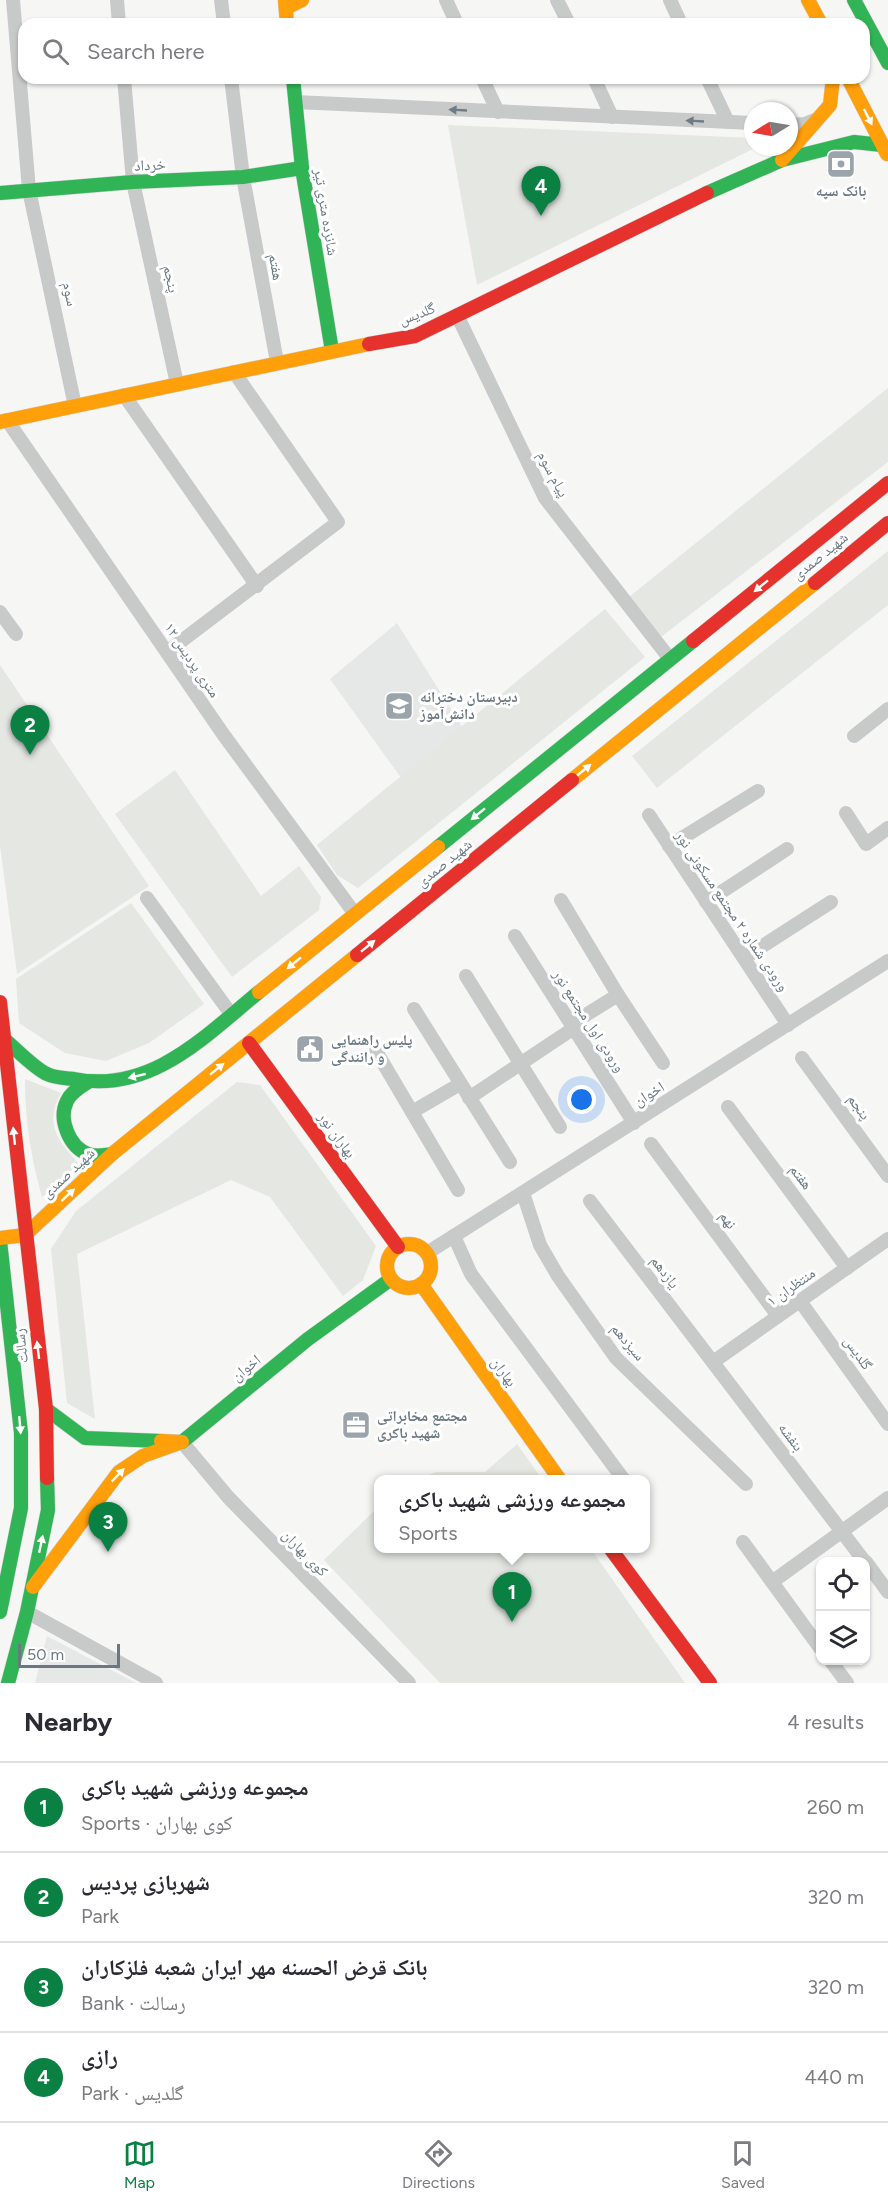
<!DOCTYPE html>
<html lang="en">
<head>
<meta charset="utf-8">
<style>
	body { margin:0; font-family:Figtree,"Noto Naskh Arabic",sans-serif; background:#f7f7f7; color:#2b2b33 }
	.controls { position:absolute; right:18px; bottom:18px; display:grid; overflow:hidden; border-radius:12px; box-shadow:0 2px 4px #0004 }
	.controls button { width:54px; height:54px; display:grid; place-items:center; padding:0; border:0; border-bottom:2px solid #e1e1e2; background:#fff; color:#2b2b33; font:30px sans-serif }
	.compass { position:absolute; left:744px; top:102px; width:54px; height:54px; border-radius:50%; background:#fff; box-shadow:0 2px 4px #0004; rotate:259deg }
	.scale { position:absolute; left:18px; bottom:15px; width:102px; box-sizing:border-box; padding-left:6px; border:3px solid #697882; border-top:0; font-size:16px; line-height:21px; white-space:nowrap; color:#697882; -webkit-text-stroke:4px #fff; paint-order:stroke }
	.you { position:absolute; left:582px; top:1100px; width:21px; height:21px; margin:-15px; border:4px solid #fff; border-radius:50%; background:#1a73e8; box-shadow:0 0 0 9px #1a73e833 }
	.badge { display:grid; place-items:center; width:39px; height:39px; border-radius:50%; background:#0b8043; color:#fff; font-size:20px; font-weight:700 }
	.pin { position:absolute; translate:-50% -50px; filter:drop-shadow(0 2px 3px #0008) }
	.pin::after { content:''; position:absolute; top:32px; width:21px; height:18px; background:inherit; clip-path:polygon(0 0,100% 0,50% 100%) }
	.popup { position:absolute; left:374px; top:1475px; width:276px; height:78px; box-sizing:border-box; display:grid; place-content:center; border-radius:12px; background:#fff; filter:drop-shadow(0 2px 4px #0005); font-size:20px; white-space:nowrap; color:#7c7c81 }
	.popup b { font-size:22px; color:#2b2b33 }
	.popup::after { content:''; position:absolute; left:50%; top:100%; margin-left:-12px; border:12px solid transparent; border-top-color:#fff }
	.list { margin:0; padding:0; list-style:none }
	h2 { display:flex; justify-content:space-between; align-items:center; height:78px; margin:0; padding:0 24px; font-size:26px }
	h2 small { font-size:20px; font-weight:400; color:#7c7c81 }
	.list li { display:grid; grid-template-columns:39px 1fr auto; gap:18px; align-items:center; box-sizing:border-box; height:90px; padding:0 24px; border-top:2px solid #e1e1e2 }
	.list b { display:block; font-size:22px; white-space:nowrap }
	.list p { margin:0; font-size:20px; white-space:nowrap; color:#7c7c81 }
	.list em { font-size:20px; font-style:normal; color:#7c7c81 }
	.icon { flex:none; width:33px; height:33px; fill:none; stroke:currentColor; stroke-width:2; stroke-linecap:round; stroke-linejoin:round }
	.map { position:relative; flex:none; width:888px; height:1683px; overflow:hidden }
	.search { position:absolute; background:#fff; box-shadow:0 2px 4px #0004; left:18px; right:18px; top:18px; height:66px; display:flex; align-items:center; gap:15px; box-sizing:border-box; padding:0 21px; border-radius:18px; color:#7c7c81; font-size:22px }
	.sheet { height:438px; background:#fff }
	nav { display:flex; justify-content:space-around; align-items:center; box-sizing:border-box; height:84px; border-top:2px solid #e1e1e2; background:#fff; font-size:16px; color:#7c7c81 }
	nav a { display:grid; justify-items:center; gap:3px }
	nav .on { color:#0b8043 }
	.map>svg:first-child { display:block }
	.built { fill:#e6e7e7 }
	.green { fill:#e5e7e3 }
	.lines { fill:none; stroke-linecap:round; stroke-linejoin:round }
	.fast-casing { stroke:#d2d3d3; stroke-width:15 }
	.slow-casing { stroke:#d2d3d3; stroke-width:15 }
	.jam-casing { stroke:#d2d3d3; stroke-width:15 }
	.street { stroke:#c8caca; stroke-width:14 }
	.fast { stroke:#30b455; stroke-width:14 }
	.slow { stroke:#ff9f0a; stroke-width:14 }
	.jam { stroke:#e5322d; stroke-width:14 }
	.oneway { fill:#6e7c86 }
	.oneway2 { fill:#fff }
	.labels { text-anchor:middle; stroke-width:6; stroke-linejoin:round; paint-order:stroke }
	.street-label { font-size:15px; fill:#697882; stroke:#fff }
	.poi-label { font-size:15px; font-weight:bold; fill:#697882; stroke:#fff; text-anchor:start }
</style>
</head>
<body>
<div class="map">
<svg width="888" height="1683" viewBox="0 0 888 1683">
	<rect width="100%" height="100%" fill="#f6f6f5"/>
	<g class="built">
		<path d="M 397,623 L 466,733 L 404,782 L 330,679 Z"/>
		<path d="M 47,1636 L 136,1683 L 35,1683 Z"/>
	</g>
	<g class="green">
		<path d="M 448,125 L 753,138 L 753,147 L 757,147 L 477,285 Z"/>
		<path d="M 888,388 L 888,462 L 661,637 L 629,597 Z"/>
		<path d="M 888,551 L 888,605 L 657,788 L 632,756 Z"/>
		<path d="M 605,609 L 645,657 L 358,888 L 337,875 L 317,845 Z"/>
		<path d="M 0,665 L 149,886 L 17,974 L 0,845 Z"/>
		<path d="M 175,770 L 261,896 L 299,866 L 321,897 L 319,910 L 232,977 L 115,814 Z"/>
		<path d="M 131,903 L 204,1004 L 149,1043 L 106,1061 L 65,1053 L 19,1023 L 16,979 Z"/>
		<path d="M 25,1079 L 61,1093 C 43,1125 59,1142 81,1166 L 42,1197 C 31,1158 25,1119 25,1079 Z"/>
		<path d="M 237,1082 L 260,1085 L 376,1246 L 363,1280 L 343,1296 L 270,1197 L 231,1180 L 77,1254 L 95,1419 L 67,1403 L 51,1249 L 76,1211 Z"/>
		<path d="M 517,1444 L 542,1479 L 420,1479 L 436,1472 L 485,1472 Z"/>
		<path d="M 378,1507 L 378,1548 L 591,1549 L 685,1683 L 440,1683 L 324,1560 Z"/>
	</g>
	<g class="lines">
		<g class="fast-casing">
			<g id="fast">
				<path d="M 854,0 L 888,63"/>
				<path d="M 293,78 L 302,168 L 332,351"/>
				<path d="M 0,193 L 133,182 L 243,177 L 302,168"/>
				<path d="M 707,193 L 782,160 L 854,142 L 882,145"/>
				<path d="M 438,847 L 693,641"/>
				<path d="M 4,1039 C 15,1048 35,1069 47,1074 C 55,1078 66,1078 74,1079 C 151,1094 205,1036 259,992"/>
				<path d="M 88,1082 C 80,1087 71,1092 67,1101 C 58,1119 69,1147 88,1154 C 95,1157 105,1155 112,1154"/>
				<path d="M 0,1241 L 21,1433 L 21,1508 L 0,1612"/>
				<path d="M 46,1409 L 85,1438 L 161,1441"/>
				<path d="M 182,1442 L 308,1339 L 391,1279"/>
				<path d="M 8,1683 L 27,1612 L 48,1510 L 47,1478"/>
			</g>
		</g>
		<g class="slow-casing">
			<g id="slow">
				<path d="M 285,0 L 287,24"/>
				<path d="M 808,0 L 821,24"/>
				<path d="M 286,8 L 302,0"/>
				<path d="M 848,78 L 887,154"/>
				<path d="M 782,160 L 830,105 L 833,78"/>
				<path d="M 0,422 L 369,344"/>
				<path d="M 572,780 L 815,583"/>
				<path d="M 259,992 L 438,847"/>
				<path d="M 0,1238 L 25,1235 L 112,1154 L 357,955"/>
				<circle cx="409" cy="1266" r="22"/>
				<path d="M 421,1284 L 560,1480"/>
				<path d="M 33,1587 L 119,1472 L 143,1456 L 182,1442 L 161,1441"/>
			</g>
		</g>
		<g class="jam-casing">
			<g id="jam">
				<path d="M 369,344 L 415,336 L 707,193"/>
				<path d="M 815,583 L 888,523"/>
				<path d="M 693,641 L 888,483"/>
				<path d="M 357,955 L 572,780"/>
				<path d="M 0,1002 L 46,1409 L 47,1478"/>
				<path d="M 249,1043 L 398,1247"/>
				<path d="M 610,1548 L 710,1683"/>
			</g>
		</g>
		<g class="street">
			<path d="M 13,0 L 29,190 L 75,406"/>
			<path d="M 117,0 L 119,24"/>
			<path d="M 221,0 L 224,24"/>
			<path d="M 446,0 L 457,24"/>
			<path d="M 557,0 L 569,24"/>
			<path d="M 670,0 L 681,24"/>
			<path d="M 124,78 L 133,182 L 177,384"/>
			<path d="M 231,78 L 243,177 L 277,362"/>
			<path d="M 482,78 L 498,112"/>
			<path d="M 594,78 L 612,117"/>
			<path d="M 707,78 L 728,122"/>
			<path d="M 295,102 L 753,123"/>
			<path d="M 789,125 L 805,124 L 817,119"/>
			<path d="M 457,315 L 545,498 L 670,659"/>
			<path d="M 124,395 L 257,586"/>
			<path d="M 7,420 L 223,734 L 355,914"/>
			<path d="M 0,612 L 16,634"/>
			<path d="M 167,652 L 338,522 L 234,372"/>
			<path d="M 854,736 L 888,709"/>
			<path d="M 846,813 L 866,844 L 888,828"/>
			<path d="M 649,815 L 788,1025"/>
			<path d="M 669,846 L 758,791"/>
			<path d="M 147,898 L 231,1014"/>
			<path d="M 561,900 L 618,995 L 663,1063"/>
			<path d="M 706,902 L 787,849"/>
			<path d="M 515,936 L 634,1123"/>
			<path d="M 744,958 L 831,902"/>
			<path d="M 466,976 L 560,1127"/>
			<path d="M 414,1009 L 510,1162"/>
			<path d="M 571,1024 L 618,995"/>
			<path d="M 376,1051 L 458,1190"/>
			<path d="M 802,1058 L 888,1176"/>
			<path d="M 469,1098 L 574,1028"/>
			<path d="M 728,1107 L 847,1268"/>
			<path d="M 412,1112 L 460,1084"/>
			<path d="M 651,1144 L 778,1316"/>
			<path d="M 523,1193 L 540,1245 L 558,1276 L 616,1358 L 746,1484"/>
			<path d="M 590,1201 L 865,1562"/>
			<path d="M 454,1236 L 471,1274 L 624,1480"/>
			<path d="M 427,1253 L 888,961"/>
			<path d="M 800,1301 L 888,1424"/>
			<path d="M 713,1362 L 888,1239"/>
			<path d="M 182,1442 L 228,1497 L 409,1683"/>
			<path d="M 743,1542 L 820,1648"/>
			<path d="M 866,1562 L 888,1592"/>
			<path d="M 772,1582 L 888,1498"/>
			<path d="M 27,1612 L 156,1683"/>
			<path d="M 830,1660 L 847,1683"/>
		</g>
		<use href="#fast" class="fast"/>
		<use href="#slow" class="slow"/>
		<use href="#jam" class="jam"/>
	</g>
	<defs><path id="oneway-solid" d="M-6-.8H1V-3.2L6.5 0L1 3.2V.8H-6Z" transform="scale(1.5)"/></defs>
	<g class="oneway">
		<use href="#oneway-solid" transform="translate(458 110) rotate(-177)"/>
		<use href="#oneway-solid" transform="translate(695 121) rotate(-177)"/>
	</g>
	<g class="oneway2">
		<use href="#oneway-solid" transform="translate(868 117) rotate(63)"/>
		<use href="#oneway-solid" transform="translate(761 586) rotate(141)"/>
		<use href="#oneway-solid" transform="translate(584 770) rotate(-39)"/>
		<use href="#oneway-solid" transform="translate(478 814) rotate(141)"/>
		<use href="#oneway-solid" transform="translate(368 946) rotate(-39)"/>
		<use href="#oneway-solid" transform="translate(294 963) rotate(141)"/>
		<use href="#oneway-solid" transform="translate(217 1069) rotate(-39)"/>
		<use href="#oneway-solid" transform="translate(137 1076) rotate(166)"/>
		<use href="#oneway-solid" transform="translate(14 1136) rotate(-96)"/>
		<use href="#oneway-solid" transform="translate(68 1195) rotate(-43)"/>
		<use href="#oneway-solid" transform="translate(38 1350) rotate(-97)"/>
		<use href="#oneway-solid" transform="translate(20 1425) rotate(85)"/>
		<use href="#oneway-solid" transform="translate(118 1475) rotate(-46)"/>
		<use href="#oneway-solid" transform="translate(41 1544) rotate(-78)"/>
	</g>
	<defs>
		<g id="bank-square" transform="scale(1.5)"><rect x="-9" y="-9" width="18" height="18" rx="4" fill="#9aa4aa" stroke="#fff"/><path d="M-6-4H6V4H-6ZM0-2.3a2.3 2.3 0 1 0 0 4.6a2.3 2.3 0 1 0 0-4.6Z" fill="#fff"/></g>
		<g id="school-square" transform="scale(1.5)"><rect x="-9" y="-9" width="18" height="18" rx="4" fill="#9aa4aa" stroke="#fff"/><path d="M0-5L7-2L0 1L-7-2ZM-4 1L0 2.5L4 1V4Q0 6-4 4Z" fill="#fff"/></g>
		<g id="civic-square" transform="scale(1.5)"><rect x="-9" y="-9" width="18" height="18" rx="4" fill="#9aa4aa" stroke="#fff"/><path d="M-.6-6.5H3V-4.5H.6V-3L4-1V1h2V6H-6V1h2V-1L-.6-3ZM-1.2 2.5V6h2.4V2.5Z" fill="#fff"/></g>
		<g id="office-square" transform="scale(1.5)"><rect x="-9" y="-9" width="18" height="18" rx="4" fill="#9aa4aa" stroke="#fff"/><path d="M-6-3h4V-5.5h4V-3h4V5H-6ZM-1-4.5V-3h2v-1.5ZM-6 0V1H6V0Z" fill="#fff"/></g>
	</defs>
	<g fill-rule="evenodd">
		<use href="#bank-square" x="841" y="164"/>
		<use href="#school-square" x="399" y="706"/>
		<use href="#civic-square" x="310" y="1049"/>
		<use href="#office-square" x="356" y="1425"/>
	</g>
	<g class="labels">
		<g class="street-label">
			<text transform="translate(150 165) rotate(-3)" y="5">خرداد</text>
			<text transform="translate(326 212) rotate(81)" y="5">شانزده متری تیر</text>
			<text transform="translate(276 267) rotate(80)" y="5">هفتم</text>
			<text transform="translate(171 279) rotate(78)" y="5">پنجم</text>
			<text transform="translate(70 294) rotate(78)" y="5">سوم</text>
			<text transform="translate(417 314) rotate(-21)" y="5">گلدیس</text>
			<text transform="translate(553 474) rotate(62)" y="5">پیام سوم</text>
			<text transform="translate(820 556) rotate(-39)" y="5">شهید صمدی</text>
			<text transform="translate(192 660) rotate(56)" y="5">۱۲ متری پردیس</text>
			<text transform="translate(444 863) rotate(-39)" y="5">شهید صمدی</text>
			<text transform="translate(732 911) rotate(56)" y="5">ورودی شماره ۲ مجتمع مسکونی نور</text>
			<text transform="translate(589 1021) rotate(57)" y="5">ورودی اول مجتمع نور</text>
			<text transform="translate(649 1094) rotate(-32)" y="5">اخوان</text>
			<text transform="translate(859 1107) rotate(54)" y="5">پنجم</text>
			<text transform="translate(337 1135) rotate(54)" y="5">بهاران نور</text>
			<text transform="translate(68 1173) rotate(-43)" y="5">شهید صمدی</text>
			<text transform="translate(801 1177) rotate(53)" y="5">هفتم</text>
			<text transform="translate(728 1220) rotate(54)" y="5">نهم</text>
			<text transform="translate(665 1272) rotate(53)" y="5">یازدهم</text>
			<text transform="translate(791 1287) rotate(-35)" y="5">منتظران ۱</text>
			<text transform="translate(628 1342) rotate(50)" y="5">سیزدهم</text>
			<text transform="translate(21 1346) rotate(-97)" y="5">رسالت</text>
			<text transform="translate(858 1353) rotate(55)" y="5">گلدیس</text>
			<text transform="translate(246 1368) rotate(-39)" y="5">اخوان</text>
			<text transform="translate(504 1372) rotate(54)" y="5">بهاران</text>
			<text transform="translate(791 1437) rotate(53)" y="5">بنفشه</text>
			<text transform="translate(305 1553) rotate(46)" y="5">کوی بهاران</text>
		</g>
		<g class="poi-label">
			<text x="841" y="196" text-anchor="middle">بانک سپه</text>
			<text x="420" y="702">دبیرستان دخترانه<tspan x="420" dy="17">دانش‌آموز</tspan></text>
			<text x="331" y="1045">پلیس راهنمایی<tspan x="331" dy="17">و رانندگی</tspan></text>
			<text x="377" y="1421">مجتمع مخابراتی<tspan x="377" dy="17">شهید باکری</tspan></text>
		</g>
	</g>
</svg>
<div class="controls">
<button><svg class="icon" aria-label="locate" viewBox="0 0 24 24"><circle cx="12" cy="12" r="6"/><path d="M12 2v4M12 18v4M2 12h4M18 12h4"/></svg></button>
<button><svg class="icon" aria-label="layers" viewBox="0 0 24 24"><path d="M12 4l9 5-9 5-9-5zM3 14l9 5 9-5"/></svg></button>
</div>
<svg class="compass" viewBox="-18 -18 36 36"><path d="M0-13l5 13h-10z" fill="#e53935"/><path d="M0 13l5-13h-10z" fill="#7c7c81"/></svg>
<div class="scale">50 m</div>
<div class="you"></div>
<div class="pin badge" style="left:512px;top:1622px">1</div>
<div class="popup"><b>مجموعه ورزشی شهید باکری</b>Sports</div>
<div class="pin badge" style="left:30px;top:755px">2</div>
<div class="pin badge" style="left:108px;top:1552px">3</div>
<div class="pin badge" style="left:541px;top:216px">4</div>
<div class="search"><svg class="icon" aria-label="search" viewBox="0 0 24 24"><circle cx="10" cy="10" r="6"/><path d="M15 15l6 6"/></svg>Search here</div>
</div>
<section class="sheet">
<h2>Nearby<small>4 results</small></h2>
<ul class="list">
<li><span class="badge">1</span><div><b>مجموعه ورزشی شهید باکری</b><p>Sports · کوی بهاران</p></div><em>260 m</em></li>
<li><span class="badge">2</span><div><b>شهربازی پردیس</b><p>Park</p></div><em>320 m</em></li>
<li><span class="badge">3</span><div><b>بانک قرض الحسنه مهر ایران شعبه فلزکاران</b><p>Bank · رسالت</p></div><em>320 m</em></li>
<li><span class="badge">4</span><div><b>رازی</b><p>Park · گلدیس</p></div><em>440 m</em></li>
</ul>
</section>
<nav>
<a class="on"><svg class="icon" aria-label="map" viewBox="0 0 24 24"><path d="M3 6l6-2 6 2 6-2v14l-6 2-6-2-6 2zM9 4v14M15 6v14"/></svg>Map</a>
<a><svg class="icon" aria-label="directions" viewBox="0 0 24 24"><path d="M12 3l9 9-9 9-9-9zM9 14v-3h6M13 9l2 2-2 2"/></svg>Directions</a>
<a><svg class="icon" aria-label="saved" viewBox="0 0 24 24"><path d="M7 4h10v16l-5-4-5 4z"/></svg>Saved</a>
</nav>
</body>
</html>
